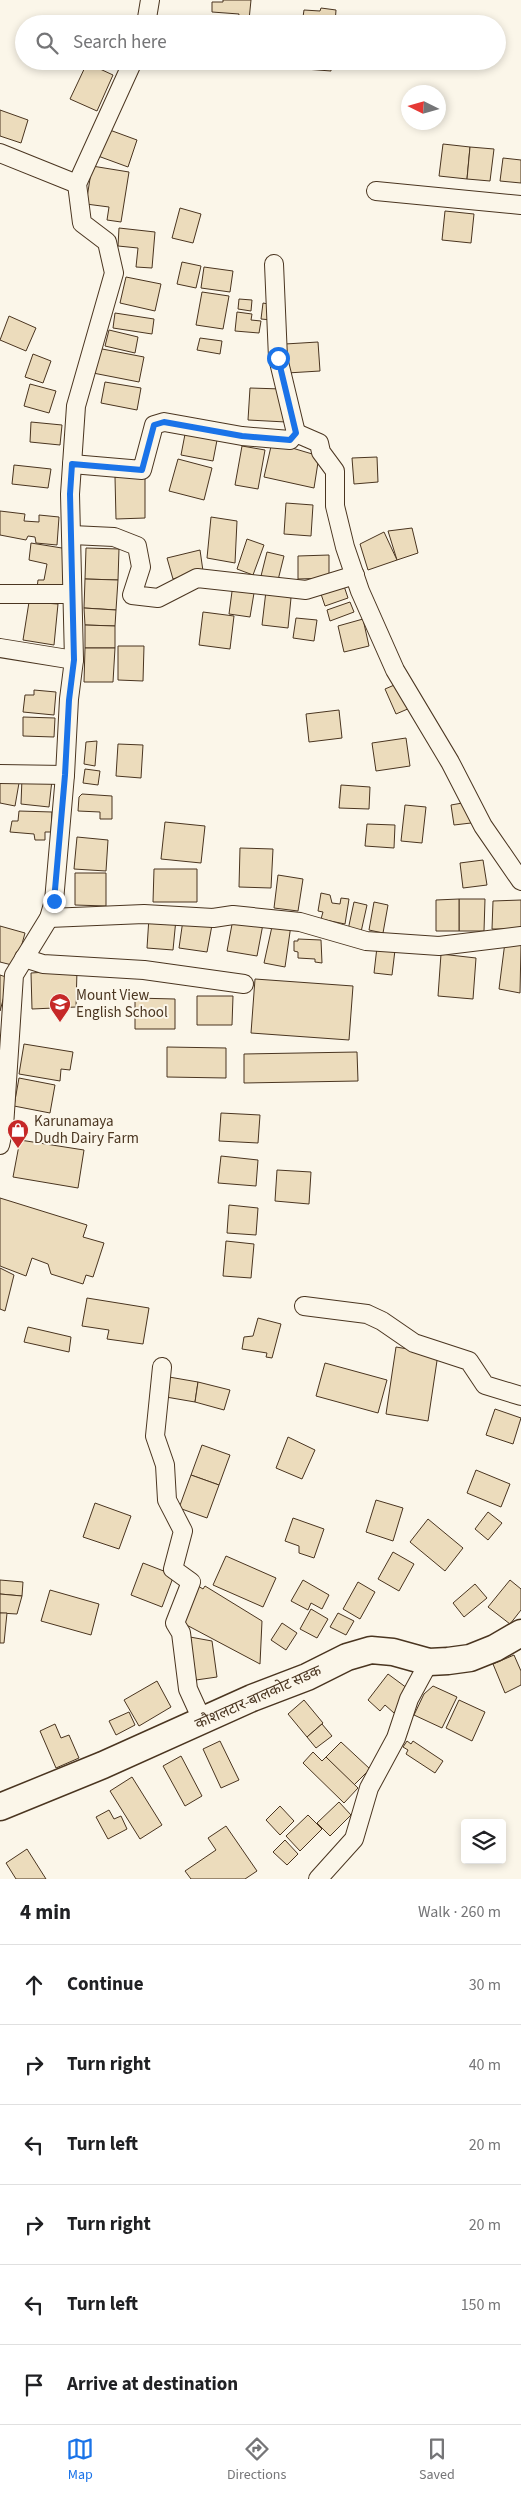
<!DOCTYPE html>
<html lang="en">
<head>
<meta charset="utf-8">
<style>
	body { margin:0; font-family:"Source Sans 3","Noto Sans Devanagari",sans-serif; background:#f2f2f2; color:#202124 }
	.controls { position:absolute; right:15px; bottom:15px; display:grid; overflow:hidden; border-radius:5px; box-shadow:0 2px 8px #0003 }
	.controls button { width:45px; height:45px; display:grid; place-items:center; padding:0; border:0; border-bottom:1px solid #e0e0e0; background:#fff; color:#202124; font:25px sans-serif }
	.compass { position:absolute; left:401px; top:85px; width:45px; height:45px; border-radius:50%; background:#fff; box-shadow:0 2px 8px #0003; rotate:275deg }
	.stop { position:absolute; width:15px; height:15px; margin:-11px; border:4px solid #1a73e8; border-radius:50%; background:#fff }
	.stop.end { background:#1a73e8; border-color:#fff; box-shadow:0 1px 5px #0008 }
	.list { margin:0; padding:0; list-style:none }
	h2 { display:flex; justify-content:space-between; align-items:center; height:65px; margin:0; padding:0 20px; font-size:21px }
	h2 small { font-size:16px; font-weight:400; color:#757577 }
	.list li { display:grid; grid-template-columns:32px 1fr auto; gap:15px; align-items:center; box-sizing:border-box; height:80px; padding:0 20px; border-top:1px solid #e0e0e0 }
	.list b { display:block; font-size:19px; white-space:nowrap }
	.list em { font-size:16px; font-style:normal; color:#757577 }
	.icon { flex:none; width:28px; height:28px; fill:none; stroke:currentColor; stroke-width:2; stroke-linecap:round; stroke-linejoin:round }
	.map { position:relative; flex:none; width:521px; height:1879px; overflow:hidden }
	.search { position:absolute; background:#fff; box-shadow:0 2px 8px #0003; left:15px; right:15px; top:15px; height:55px; display:flex; align-items:center; gap:12px; box-sizing:border-box; padding:0 18px; border-radius:28px; color:#757577; font-size:19px }
	.sheet { height:545px; background:#fff }
	nav { display:flex; justify-content:space-around; align-items:center; box-sizing:border-box; height:70px; border-top:1px solid #e0e0e0; background:#fff; font-size:14px; color:#757577 }
	nav a { display:grid; justify-items:center; gap:2px }
	nav .on { color:#1a73e8 }
	.map>svg:first-child { display:block }
	.building { fill:#ecdcbc; stroke:#4a3520 }
	.lines { fill:none; stroke-linecap:round; stroke-linejoin:round }
	.street-casing { stroke:#4a3520; stroke-width:20 }
	.secondary-casing { stroke:#4a3520; stroke-width:29 }
	.street { stroke:#fbf6e9; stroke-width:18 }
	.secondary { stroke:#fbf6e9; stroke-width:26 }
	.route { stroke:#1a73e8; stroke-width:6 }
	.labels { text-anchor:middle; stroke-width:4; stroke-linejoin:round; paint-order:stroke }
	.poi-label { font-size:15px; fill:#4a3520; stroke:#fbf6e9; text-anchor:start }
	.street-label { font-size:15px; fill:#4a3520; stroke:#fbf6e9 }
</style>
</head>
<body>
<div class="map">
<svg width="521" height="1879" viewBox="0 0 521 1879">
	<rect width="100%" height="100%" fill="#fbf6e9"/>
	<g class="building">
		<path d="M 223,0 L 251,0 L 249,20 L 238,19 L 239,14 L 212,12 L 212,2 L 223,2 Z"/>
		<path d="M 321,8 L 336,10 L 335,24 L 302,24 L 304,10 L 320,11 Z"/>
		<path d="M 306,61 L 331,61 L 331,71 L 305,69 Z"/>
		<path d="M 87,63 L 113,75 L 97,111 L 70,99 Z"/>
		<path d="M 0,110 L 28,120 L 21,143 L 0,136 Z"/>
		<path d="M 107,129 L 137,140 L 128,167 L 98,156 Z"/>
		<path d="M 443,144 L 470,147 L 467,179 L 439,176 Z"/>
		<path d="M 470,147 L 494,149 L 490,181 L 467,179 Z"/>
		<path d="M 503,158 L 521,160 L 521,183 L 500,181 Z"/>
		<path d="M 92,166 L 129,172 L 121,222 L 107,220 L 109,207 L 86,204 Z"/>
		<path d="M 180,208 L 201,214 L 193,243 L 172,238 Z"/>
		<path d="M 445,211 L 474,214 L 471,243 L 442,240 Z"/>
		<path d="M 119,228 L 155,232 L 152,268 L 136,267 L 138,248 L 118,246 Z"/>
		<path d="M 182,262 L 201,266 L 196,288 L 177,284 Z"/>
		<path d="M 204,267 L 233,271 L 230,292 L 201,288 Z"/>
		<path d="M 126,277 L 161,284 L 155,311 L 120,303 Z"/>
		<path d="M 202,292 L 229,296 L 223,329 L 196,325 Z"/>
		<path d="M 239,299 L 252,300 L 251,311 L 238,309 Z"/>
		<path d="M 263,303 L 273,305 L 272,320 L 261,319 Z"/>
		<path d="M 237,312 L 252,314 L 251,320 L 261,321 L 259,333 L 235,331 Z"/>
		<path d="M 115,313 L 154,319 L 152,334 L 113,328 Z"/>
		<path d="M 9,316 L 36,328 L 26,351 L 0,340 Z"/>
		<path d="M 109,330 L 138,337 L 135,353 L 105,346 Z"/>
		<path d="M 200,338 L 222,341 L 220,354 L 197,350 Z"/>
		<path d="M 318,342 L 320,371 L 287,373 L 285,344 Z"/>
		<path d="M 97,348 L 144,357 L 139,382 L 93,373 Z"/>
		<path d="M 33,354 L 51,361 L 43,383 L 25,377 Z"/>
		<path d="M 105,382 L 141,388 L 137,410 L 101,403 Z"/>
		<path d="M 30,384 L 56,391 L 49,413 L 24,406 Z"/>
		<path d="M 250,388 L 282,389 L 286,422 L 248,420 Z"/>
		<path d="M 31,422 L 62,425 L 60,445 L 30,442 Z"/>
		<path d="M 186,429 L 218,435 L 213,461 L 181,455 Z"/>
		<path d="M 272,442 L 319,456 L 314,488 L 264,477 Z"/>
		<path d="M 242,446 L 265,450 L 258,489 L 235,485 Z"/>
		<path d="M 377,457 L 378,482 L 354,484 L 352,458 Z"/>
		<path d="M 178,459 L 212,468 L 204,500 L 169,491 Z"/>
		<path d="M 14,465 L 51,469 L 48,488 L 12,484 Z"/>
		<path d="M 115,477 L 145,477 L 145,518 L 116,519 Z"/>
		<path d="M 286,503 L 313,505 L 311,536 L 284,534 Z"/>
		<path d="M 0,511 L 25,514 L 24,521 L 39,522 L 39,515 L 59,517 L 57,545 L 36,543 L 35,537 L 28,536 L 26,540 L 0,535 Z"/>
		<path d="M 211,517 L 237,521 L 235,563 L 207,558 Z"/>
		<path d="M 412,528 L 418,553 L 397,560 L 388,531 Z"/>
		<path d="M 384,532 L 397,560 L 368,570 L 360,544 Z"/>
		<path d="M 247,539 L 264,545 L 253,575 L 237,569 Z"/>
		<path d="M 31,543 L 68,549 L 64,592 L 37,588 L 38,580 L 44,580 L 47,564 L 29,560 Z"/>
		<path d="M 86,548 L 119,549 L 118,580 L 85,579 Z"/>
		<path d="M 200,550 L 203,571 L 173,579 L 167,558 Z"/>
		<path d="M 267,552 L 284,556 L 278,580 L 261,576 Z"/>
		<path d="M 329,555 L 329,578 L 298,579 L 298,556 Z"/>
		<path d="M 85,579 L 118,580 L 116,610 L 84,608 Z"/>
		<path d="M 343,583 L 348,598 L 325,606 L 320,591 Z"/>
		<path d="M 233,584 L 255,587 L 250,617 L 229,614 Z"/>
		<path d="M 266,591 L 291,598 L 288,628 L 262,625 Z"/>
		<path d="M 29,602 L 58,604 L 54,645 L 23,640 Z"/>
		<path d="M 350,602 L 354,612 L 330,621 L 327,610 Z"/>
		<path d="M 84,608 L 116,610 L 115,626 L 85,625 Z"/>
		<path d="M 203,612 L 234,616 L 230,649 L 199,645 Z"/>
		<path d="M 296,618 L 317,620 L 314,641 L 293,638 Z"/>
		<path d="M 363,619 L 369,646 L 344,652 L 338,626 Z"/>
		<path d="M 85,625 L 115,626 L 115,648 L 85,648 Z"/>
		<path d="M 118,646 L 144,646 L 143,681 L 118,680 Z"/>
		<path d="M 85,648 L 115,648 L 113,682 L 84,682 Z"/>
		<path d="M 399,683 L 410,708 L 396,714 L 385,689 Z"/>
		<path d="M 34,690 L 56,692 L 54,715 L 23,712 L 25,695 L 34,695 Z"/>
		<path d="M 339,710 L 342,738 L 309,742 L 306,714 Z"/>
		<path d="M 23,717 L 55,718 L 54,737 L 23,736 Z"/>
		<path d="M 406,738 L 410,766 L 376,771 L 372,743 Z"/>
		<path d="M 97,741 L 95,766 L 84,764 L 86,742 Z"/>
		<path d="M 118,744 L 143,745 L 141,778 L 116,776 Z"/>
		<path d="M 85,769 L 100,771 L 98,785 L 83,783 Z"/>
		<path d="M 22,778 L 52,780 L 49,807 L 21,804 Z"/>
		<path d="M 0,780 L 19,783 L 15,806 L 0,803 Z"/>
		<path d="M 341,785 L 370,787 L 369,809 L 339,808 Z"/>
		<path d="M 82,794 L 112,796 L 112,819 L 100,819 L 100,812 L 78,811 L 79,797 Z"/>
		<path d="M 468,802 L 471,823 L 454,825 L 451,805 Z"/>
		<path d="M 405,805 L 426,807 L 422,843 L 401,841 Z"/>
		<path d="M 19,811 L 52,812 L 51,832 L 45,832 L 45,840 L 35,840 L 34,834 L 10,832 L 12,821 L 18,821 Z"/>
		<path d="M 165,822 L 205,826 L 201,863 L 161,859 Z"/>
		<path d="M 367,824 L 395,825 L 394,848 L 365,846 Z"/>
		<path d="M 77,837 L 108,840 L 106,871 L 74,869 Z"/>
		<path d="M 240,848 L 273,849 L 271,888 L 239,887 Z"/>
		<path d="M 483,860 L 487,885 L 463,888 L 460,863 Z"/>
		<path d="M 154,869 L 197,869 L 197,902 L 153,902 Z"/>
		<path d="M 75,873 L 106,873 L 106,906 L 75,905 Z"/>
		<path d="M 278,875 L 303,879 L 298,911 L 274,908 Z"/>
		<path d="M 321,893 L 330,895 L 332,903 L 340,904 L 341,898 L 349,899 L 345,924 L 321,919 L 323,912 L 318,911 Z"/>
		<path d="M 459,899 L 485,899 L 484,931 L 459,931 Z"/>
		<path d="M 459,899 L 459,931 L 436,931 L 436,900 Z"/>
		<path d="M 521,900 L 521,929 L 492,929 L 493,901 Z"/>
		<path d="M 354,902 L 367,905 L 361,932 L 348,930 Z"/>
		<path d="M 374,902 L 388,905 L 383,933 L 369,930 Z"/>
		<path d="M 149,917 L 176,919 L 173,950 L 147,948 Z"/>
		<path d="M 233,919 L 263,924 L 257,956 L 227,951 Z"/>
		<path d="M 183,920 L 212,925 L 207,952 L 179,948 Z"/>
		<path d="M 273,922 L 291,925 L 285,967 L 264,963 Z"/>
		<path d="M 0,926 L 25,933 L 16,966 L 0,962 Z"/>
		<path d="M 298,939 L 321,940 L 322,963 L 315,962 L 315,959 L 298,958 L 298,952 L 294,951 L 294,941 L 298,941 Z"/>
		<path d="M 505,942 L 521,945 L 520,993 L 499,989 Z"/>
		<path d="M 377,947 L 395,950 L 392,975 L 374,973 Z"/>
		<path d="M 441,954 L 476,958 L 473,999 L 438,996 Z"/>
		<path d="M 77,970 L 76,1007 L 32,1009 L 31,973 Z"/>
		<path d="M 0,975 L 9,978 L 0,1011 Z"/>
		<path d="M 255,979 L 353,986 L 349,1040 L 251,1033 Z"/>
		<path d="M 197,996 L 233,996 L 232,1025 L 197,1025 Z"/>
		<path d="M 135,998 L 175,999 L 175,1029 L 135,1029 Z"/>
		<path d="M 24,1044 L 73,1052 L 70,1070 L 61,1069 L 60,1081 L 19,1074 Z"/>
		<path d="M 167,1047 L 226,1048 L 226,1078 L 167,1077 Z"/>
		<path d="M 357,1052 L 358,1081 L 244,1083 L 244,1054 Z"/>
		<path d="M 19,1078 L 55,1085 L 50,1113 L 14,1106 Z"/>
		<path d="M 221,1113 L 260,1115 L 258,1143 L 219,1141 Z"/>
		<path d="M 20,1140 L 84,1150 L 78,1188 L 13,1177 Z"/>
		<path d="M 221,1156 L 258,1160 L 256,1186 L 218,1183 Z"/>
		<path d="M 277,1170 L 311,1172 L 309,1204 L 275,1201 Z"/>
		<path d="M 0,1198 L 87,1225 L 83,1237 L 104,1243 L 93,1277 L 86,1275 L 83,1284 L 51,1274 L 48,1264 L 32,1258 L 26,1276 L 0,1266 Z"/>
		<path d="M 229,1205 L 258,1208 L 256,1235 L 227,1233 Z"/>
		<path d="M 226,1241 L 254,1244 L 251,1278 L 223,1276 Z"/>
		<path d="M 0,1268 L 14,1275 L 5,1311 L 0,1309 Z"/>
		<path d="M 87,1298 L 149,1308 L 143,1344 L 107,1339 L 109,1330 L 82,1326 Z"/>
		<path d="M 258,1318 L 281,1324 L 272,1358 L 266,1357 L 267,1353 L 242,1349 L 244,1337 L 253,1336 Z"/>
		<path d="M 28,1327 L 71,1337 L 69,1352 L 24,1342 Z"/>
		<path d="M 396,1347 L 438,1354 L 428,1421 L 386,1414 Z"/>
		<path d="M 325,1363 L 387,1380 L 378,1413 L 316,1396 Z"/>
		<path d="M 169,1377 L 198,1382 L 195,1402 L 166,1397 Z"/>
		<path d="M 198,1382 L 230,1390 L 224,1410 L 195,1402 Z"/>
		<path d="M 495,1409 L 521,1418 L 513,1444 L 486,1435 Z"/>
		<path d="M 288,1437 L 315,1450 L 302,1479 L 276,1468 Z"/>
		<path d="M 202,1445 L 230,1455 L 219,1485 L 191,1475 Z"/>
		<path d="M 476,1470 L 510,1484 L 501,1507 L 467,1493 Z"/>
		<path d="M 191,1475 L 219,1485 L 207,1518 L 179,1508 Z"/>
		<path d="M 376,1500 L 403,1508 L 393,1541 L 366,1532 Z"/>
		<path d="M 95,1503 L 131,1516 L 119,1549 L 83,1537 Z"/>
		<path d="M 488,1512 L 502,1523 L 488,1540 L 475,1529 Z"/>
		<path d="M 293,1518 L 324,1529 L 314,1558 L 299,1553 L 299,1546 L 285,1541 Z"/>
		<path d="M 428,1519 L 463,1548 L 445,1571 L 410,1542 Z"/>
		<path d="M 393,1552 L 414,1564 L 399,1591 L 378,1579 Z"/>
		<path d="M 226,1556 L 276,1578 L 263,1607 L 213,1585 Z"/>
		<path d="M 143,1563 L 174,1575 L 162,1607 L 131,1595 Z"/>
		<path d="M 0,1580 L 23,1582 L 22,1596 L 0,1594 Z"/>
		<path d="M 303,1580 L 329,1595 L 322,1609 L 311,1603 L 308,1610 L 291,1601 Z"/>
		<path d="M 510,1580 L 521,1589 L 521,1610 L 510,1624 L 488,1607 Z"/>
		<path d="M 358,1582 L 375,1592 L 360,1619 L 343,1609 Z"/>
		<path d="M 195,1584 L 203,1589 L 205,1586 L 262,1621 L 260,1664 L 179,1621 Z"/>
		<path d="M 475,1584 L 487,1598 L 464,1617 L 453,1603 Z"/>
		<path d="M 50,1590 L 99,1604 L 91,1635 L 41,1621 Z"/>
		<path d="M 0,1594 L 22,1596 L 17,1614 L 0,1613 Z"/>
		<path d="M 311,1609 L 328,1619 L 317,1638 L 300,1629 Z"/>
		<path d="M 0,1613 L 7,1613 L 4,1643 L 0,1643 Z"/>
		<path d="M 338,1613 L 354,1621 L 346,1635 L 330,1627 Z"/>
		<path d="M 282,1623 L 297,1633 L 286,1650 L 271,1640 Z"/>
		<path d="M 190,1637 L 212,1641 L 217,1677 L 196,1680 Z"/>
		<path d="M 514,1655 L 521,1671 L 521,1685 L 505,1693 L 493,1664 Z"/>
		<path d="M 388,1674 L 411,1691 L 394,1713 L 385,1705 L 380,1711 L 368,1700 Z"/>
		<path d="M 157,1681 L 171,1707 L 139,1726 L 124,1700 Z"/>
		<path d="M 433,1686 L 457,1697 L 442,1728 L 414,1715 L 424,1694 Z"/>
		<path d="M 304,1700 L 323,1723 L 307,1737 L 288,1714 Z"/>
		<path d="M 459,1700 L 485,1712 L 472,1741 L 446,1728 Z"/>
		<path d="M 129,1712 L 135,1725 L 116,1735 L 109,1721 Z"/>
		<path d="M 55,1724 L 61,1738 L 69,1735 L 79,1758 L 56,1768 L 40,1731 Z"/>
		<path d="M 322,1724 L 332,1736 L 316,1748 L 307,1737 Z"/>
		<path d="M 220,1741 L 239,1780 L 221,1788 L 203,1749 Z"/>
		<path d="M 407,1741 L 411,1744 L 413,1741 L 443,1761 L 435,1773 L 406,1754 L 408,1750 L 403,1747 Z"/>
		<path d="M 341,1742 L 370,1769 L 354,1785 L 326,1757 Z"/>
		<path d="M 313,1752 L 322,1761 L 326,1757 L 358,1788 L 344,1803 L 303,1763 Z"/>
		<path d="M 181,1756 L 202,1796 L 185,1806 L 163,1766 Z"/>
		<path d="M 132,1777 L 162,1825 L 140,1839 L 110,1791 Z"/>
		<path d="M 339,1802 L 351,1815 L 330,1836 L 317,1823 Z"/>
		<path d="M 280,1806 L 294,1821 L 280,1835 L 266,1820 Z"/>
		<path d="M 109,1810 L 114,1819 L 121,1816 L 127,1829 L 108,1839 L 96,1817 Z"/>
		<path d="M 308,1815 L 322,1829 L 300,1851 L 286,1836 Z"/>
		<path d="M 226,1826 L 257,1871 L 245,1879 L 191,1879 L 185,1871 L 216,1850 L 208,1838 Z"/>
		<path d="M 285,1840 L 298,1854 L 287,1865 L 273,1852 Z"/>
		<path d="M 27,1849 L 46,1879 L 16,1879 L 6,1863 Z"/>
	</g>
	<g class="lines">
		<g class="street-casing">
			<g id="street">
				<path d="M 146,24 L 150,0"/>
				<path d="M 0,153 L 77,184"/>
				<path d="M 376,191 L 521,205"/>
				<path d="M 274,264 L 278,358 L 296,433"/>
				<path d="M 72,464 L 142,470 L 154,425 L 164,422 L 242,436 L 290,440 L 296,433 L 319,443 L 321,452 L 335,471 L 335,506 L 345,547 L 360,591 L 395,670 L 450,762 L 483,826 L 521,881"/>
				<path d="M 72,535 L 114,537 L 137,546 L 141,567 L 132,595 L 158,598 L 197,578 L 306,590 L 355,575"/>
				<path d="M 0,594 L 72,594"/>
				<path d="M 0,648 L 74,660"/>
				<path d="M 0,774 L 65,775"/>
				<path d="M 49,918 L 144,914 L 213,918 L 233,915 L 300,922 L 366,941 L 439,946 L 521,936"/>
				<path d="M 24,958 L 43,964 L 144,970 L 244,984"/>
				<path d="M 0,1145 L 4,1127 L 14,975 L 49,918 L 54,901 L 65,775 L 69,699 L 74,660 L 70,494 L 76,406 L 114,273 L 107,242 L 82,223 L 77,184 L 133,61"/>
				<path d="M 304,1306 L 367,1314 L 382,1321 L 414,1343 L 469,1361 L 485,1385 L 521,1396"/>
				<path d="M 162,1367 L 155,1436 L 165,1465 L 167,1500 L 183,1531 L 173,1569 L 191,1582 L 175,1623 L 181,1633 L 188,1689 L 203,1722"/>
				<path d="M 318,1879 L 354,1839 L 369,1788 L 396,1738 L 409,1699 L 429,1662"/>
			</g>
		</g>
		<g class="secondary-casing">
			<path id="secondary" d="M 0,1807 L 103,1765 L 252,1698 L 307,1677 L 347,1657 L 371,1650 L 393,1652 L 429,1662 L 448,1661 L 470,1658 L 495,1648 L 521,1633"/>
		</g>
		<use href="#street" class="street"/>
		<use href="#secondary" class="secondary"/>
	</g>
	<g class="lines">
		<path class="route" d="M 54,901 L 65,775 L 69,700 L 74,660 L 70,494 L 72,464 L 142,470 L 154,425 L 164,422 L 242,436 L 290,440 L 296,433 L 278,358"/>
	</g>
	<defs>
		<g id="school-pin" transform="scale(1.125)"><path d="M0 17L-7.5 6A9.5 9.5 0 1 1 7.5 6Z" fill="#c62828" stroke="#fbf6e9"/><path d="M0-5L7-2L0 1L-7-2ZM-4 1L0 2.5L4 1V4Q0 6-4 4Z" fill="#fff"/></g>
		<g id="shop-pin" transform="scale(1.125)"><path d="M0 17L-7.5 6A9.5 9.5 0 1 1 7.5 6Z" fill="#c62828" stroke="#fbf6e9"/><path d="M-5-2.5h2.3a2.7 3.5 0 0 1 5.4 0H5L5.5 6h-11ZM-1.5-2.5h3a1.5 2.3 0 0 0-3 0Z" fill="#fff"/></g>
	</defs>
	<g fill-rule="evenodd">
		<use href="#school-pin" x="60" y="1004"/>
		<use href="#shop-pin" x="18" y="1130"/>
	</g>
	<g class="labels">
		<g class="poi-label">
			<text x="76" y="1000">Mount View<tspan x="76" dy="17">English School</tspan></text>
			<text x="34" y="1126">Karunamaya<tspan x="34" dy="17">Dudh Dairy Farm</tspan></text>
		</g>
		<g class="street-label">
			<text transform="translate(258 1697) rotate(-24)" y="5">कौशलटार-बालकोट सडक</text>
		</g>
	</g>
</svg>
<div class="controls">
<button><svg class="icon" aria-label="layers" viewBox="0 0 24 24"><path d="M12 4l9 5-9 5-9-5zM3 14l9 5 9-5"/></svg></button>
</div>
<svg class="compass" viewBox="-18 -18 36 36"><path d="M0-13l5 13h-10z" fill="#e53935"/><path d="M0 13l5-13h-10z" fill="#757577"/></svg>
<div class="stop" style="left:278px;top:358px"></div>
<div class="stop end" style="left:54px;top:901px"></div>
<div class="search"><svg class="icon" aria-label="search" viewBox="0 0 24 24"><circle cx="10" cy="10" r="6"/><path d="M15 15l6 6"/></svg>Search here</div>
</div>
<section class="sheet">
<h2>4 min<small>Walk · 260 m</small></h2>
<ul class="list">
<li><svg class="icon" aria-label="ahead" viewBox="0 0 24 24"><path d="M12 20V5M6 11l6-6 6 6"/></svg><div><b>Continue</b></div><em>30 m</em></li>
<li><svg class="icon" aria-label="right" viewBox="0 0 24 24"><path d="M7 20v-9h11M14 6l5 5-5 5"/></svg><div><b>Turn right</b></div><em>40 m</em></li>
<li><svg class="icon" aria-label="left" viewBox="0 0 24 24"><path d="M17 20v-9H6M10 6l-5 5 5 5"/></svg><div><b>Turn left</b></div><em>20 m</em></li>
<li><svg class="icon" aria-label="right" viewBox="0 0 24 24"><path d="M7 20v-9h11M14 6l5 5-5 5"/></svg><div><b>Turn right</b></div><em>20 m</em></li>
<li><svg class="icon" aria-label="left" viewBox="0 0 24 24"><path d="M17 20v-9H6M10 6l-5 5 5 5"/></svg><div><b>Turn left</b></div><em>150 m</em></li>
<li><svg class="icon" aria-label="arrive" viewBox="0 0 24 24"><path d="M6 21V4h12l-3 4 3 4H6"/></svg><div><b>Arrive at destination</b></div></li>
</ul>
</section>
<nav>
<a class="on"><svg class="icon" aria-label="map" viewBox="0 0 24 24"><path d="M3 6l6-2 6 2 6-2v14l-6 2-6-2-6 2zM9 4v14M15 6v14"/></svg>Map</a>
<a><svg class="icon" aria-label="directions" viewBox="0 0 24 24"><path d="M12 3l9 9-9 9-9-9zM9 14v-3h6M13 9l2 2-2 2"/></svg>Directions</a>
<a><svg class="icon" aria-label="saved" viewBox="0 0 24 24"><path d="M7 4h10v16l-5-4-5 4z"/></svg>Saved</a>
</nav>
</body>
</html>
